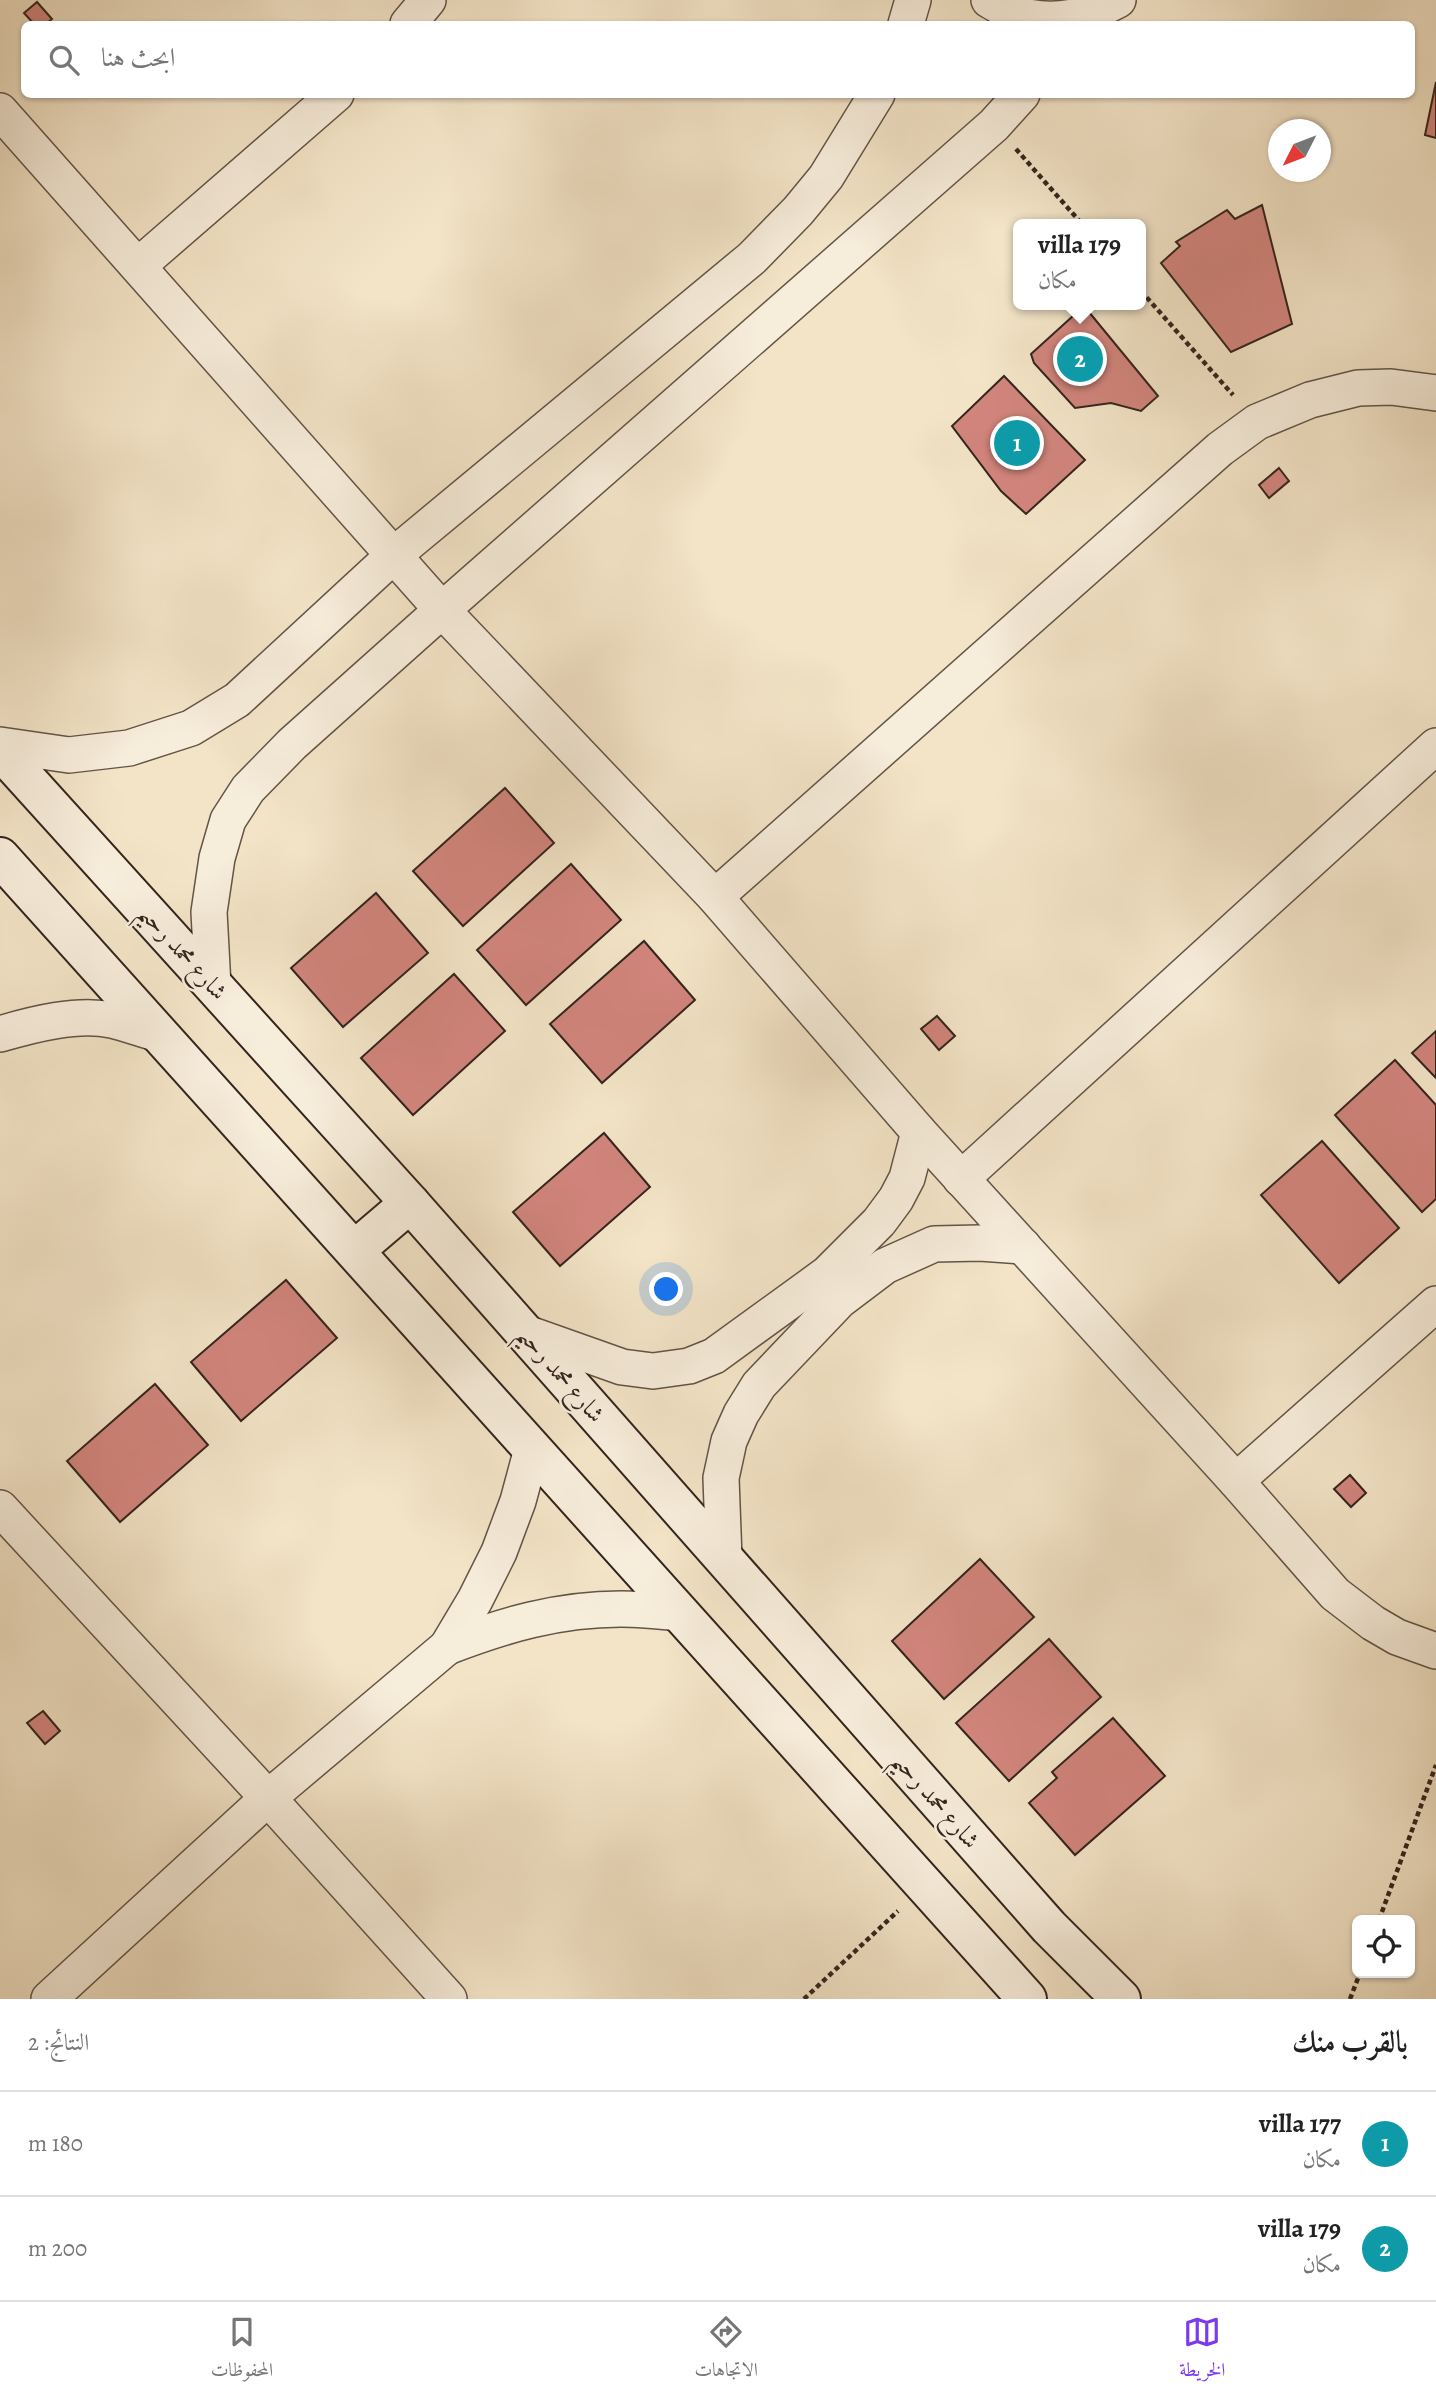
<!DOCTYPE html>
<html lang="ar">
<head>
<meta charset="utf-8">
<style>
	body { margin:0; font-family:Alegreya,Amiri,serif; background:#f2f2f2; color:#222; direction:rtl }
	.controls { position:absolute; right:21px; bottom:21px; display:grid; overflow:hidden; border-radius:10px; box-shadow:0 2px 5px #0004 }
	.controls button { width:63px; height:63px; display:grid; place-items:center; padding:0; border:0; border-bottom:2px solid #e0e0e0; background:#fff; color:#222; font:35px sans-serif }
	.compass { position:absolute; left:1268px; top:119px; width:63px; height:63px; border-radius:50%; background:#fff; box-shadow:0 2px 5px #0004; rotate:228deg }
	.you { position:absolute; left:667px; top:1290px; width:24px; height:24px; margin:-18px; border:5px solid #fff; border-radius:50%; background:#1a73e8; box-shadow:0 0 0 10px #1a73e833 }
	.badge { display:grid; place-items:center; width:46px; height:46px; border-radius:50%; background:#7c3aed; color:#fff; font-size:23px; font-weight:700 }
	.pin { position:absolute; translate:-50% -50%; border:4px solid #fff; box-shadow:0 2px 7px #0006 }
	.popup { position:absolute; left:1013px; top:219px; width:133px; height:91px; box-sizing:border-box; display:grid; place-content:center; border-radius:10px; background:#fff; filter:drop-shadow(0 2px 5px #0005); font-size:23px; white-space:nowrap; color:#767676 }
	.popup b { font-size:26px; color:#222 }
	.popup::after { content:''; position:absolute; left:50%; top:100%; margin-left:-14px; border:14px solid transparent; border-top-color:#fff }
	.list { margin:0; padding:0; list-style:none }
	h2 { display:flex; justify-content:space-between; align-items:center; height:91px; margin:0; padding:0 28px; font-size:30px }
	h2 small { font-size:23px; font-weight:400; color:#767676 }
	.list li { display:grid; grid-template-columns:46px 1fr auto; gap:21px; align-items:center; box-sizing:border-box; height:105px; padding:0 28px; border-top:2px solid #e0e0e0 }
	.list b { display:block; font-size:26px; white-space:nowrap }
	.list p { margin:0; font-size:23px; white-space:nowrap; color:#767676 }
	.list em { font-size:23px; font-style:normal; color:#767676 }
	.icon { flex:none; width:38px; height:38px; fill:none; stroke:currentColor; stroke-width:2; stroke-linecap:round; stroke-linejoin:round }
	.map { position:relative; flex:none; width:1436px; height:1999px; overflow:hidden; direction:ltr }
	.search { position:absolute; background:#fff; box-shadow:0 2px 5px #0004; left:21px; right:21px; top:21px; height:77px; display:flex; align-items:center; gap:18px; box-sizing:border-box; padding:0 24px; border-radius:10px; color:#767676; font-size:26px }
	.sheet { height:301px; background:#fff }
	nav { display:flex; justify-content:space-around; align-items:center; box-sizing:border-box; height:98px; border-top:2px solid #e0e0e0; background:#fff; font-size:19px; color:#767676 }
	nav a { display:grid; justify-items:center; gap:4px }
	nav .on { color:#7c3aed }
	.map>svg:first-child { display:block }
	.building { fill:#d2857d; stroke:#33241e; stroke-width:2 }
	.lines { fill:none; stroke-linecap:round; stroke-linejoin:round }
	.street-casing { stroke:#635448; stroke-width:38 }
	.secondary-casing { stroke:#33241e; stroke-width:42 }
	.path { stroke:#33241e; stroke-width:4.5; stroke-dasharray:5 3.5; stroke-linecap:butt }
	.street { stroke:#f7eddb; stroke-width:35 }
	.secondary { stroke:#f7eddb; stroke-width:38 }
	.labels { text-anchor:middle; stroke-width:5; stroke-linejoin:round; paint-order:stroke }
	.street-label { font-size:24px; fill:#33241e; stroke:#f7eddb }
</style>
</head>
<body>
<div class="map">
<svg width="1436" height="1999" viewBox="0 0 1436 1999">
	<rect width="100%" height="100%" fill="#f3e4c7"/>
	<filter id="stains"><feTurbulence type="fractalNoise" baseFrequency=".00286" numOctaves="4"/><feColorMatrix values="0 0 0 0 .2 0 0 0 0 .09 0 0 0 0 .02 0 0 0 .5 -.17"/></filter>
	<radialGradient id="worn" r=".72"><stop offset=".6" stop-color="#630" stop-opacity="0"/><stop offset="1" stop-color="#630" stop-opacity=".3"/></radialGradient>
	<g class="building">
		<path d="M 37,2 L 52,19 L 46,24 L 34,24 L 24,13 Z"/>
		<path d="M 1436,82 L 1436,138 L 1425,135 Z"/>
		<path d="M 1262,205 L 1292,324 L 1231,352 L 1161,263 L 1180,246 L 1176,242 L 1227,210 L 1235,219 Z"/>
		<path d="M 1084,306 L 1158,396 L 1141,411 L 1111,403 L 1075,408 L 1034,363 L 1031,354 Z"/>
		<path d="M 1004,376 L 1085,460 L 1026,514 L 1001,491 L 952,426 Z"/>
		<path d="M 1279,468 L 1289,481 L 1269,498 L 1259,485 Z"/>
		<path d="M 505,788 L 554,843 L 463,926 L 413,871 Z"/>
		<path d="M 571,864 L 621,920 L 526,1005 L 477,950 Z"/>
		<path d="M 376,893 L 428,953 L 343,1027 L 291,968 Z"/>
		<path d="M 644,941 L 695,1000 L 602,1083 L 550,1024 Z"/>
		<path d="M 454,974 L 505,1031 L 413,1115 L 361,1058 Z"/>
		<path d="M 937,1016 L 955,1036 L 939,1050 L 921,1029 Z"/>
		<path d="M 1436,1031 L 1436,1078 L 1412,1053 Z"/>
		<path d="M 1395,1060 L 1436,1105 L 1436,1199 L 1422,1212 L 1335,1115 Z"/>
		<path d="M 604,1133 L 650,1187 L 560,1266 L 513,1212 Z"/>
		<path d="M 1322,1141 L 1399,1228 L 1339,1283 L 1261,1195 Z"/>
		<path d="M 286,1280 L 337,1338 L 241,1421 L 191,1362 Z"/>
		<path d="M 155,1384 L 208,1445 L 120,1522 L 67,1461 Z"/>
		<path d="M 1350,1475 L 1366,1493 L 1351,1507 L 1334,1489 Z"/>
		<path d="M 980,1559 L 1034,1617 L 944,1699 L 892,1641 Z"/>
		<path d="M 1049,1639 L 1101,1697 L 1009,1781 L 956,1723 Z"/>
		<path d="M 43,1711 L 60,1731 L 45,1744 L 27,1723 Z"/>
		<path d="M 1113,1718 L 1165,1776 L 1075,1855 L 1029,1803 L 1057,1778 L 1052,1772 Z"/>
	</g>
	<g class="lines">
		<g class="street-casing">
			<g id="street">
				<path d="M 989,0 C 997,4 1005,11 1013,13 C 1049,25 1086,18 1118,0"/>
				<path d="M 408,24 L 428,0"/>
				<path d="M 906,24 L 913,0"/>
				<path d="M 0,111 L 442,610 L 715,897 L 919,1132 L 1236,1481 L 1335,1594 L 1373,1623 L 1397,1637 L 1436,1651"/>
				<path d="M 138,266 L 336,94"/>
				<path d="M 0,745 L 69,755 L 129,748 L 191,728 L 237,700 L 394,555 L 752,258 L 798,211 L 826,177 L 877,94"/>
				<path d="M 715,897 L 1220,449 L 1257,422 L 1310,400 L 1358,388 L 1391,387 L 1436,393"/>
				<path d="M 213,986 L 209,912 L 217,858 L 228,820 L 248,789 L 292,744 L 442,610 L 994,125 L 1022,94"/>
				<path d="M 0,1034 C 34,1024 77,1013 112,1020 C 128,1024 144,1030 159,1034"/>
				<path d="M 961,1179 L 1436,746"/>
				<path d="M 526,1333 L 622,1367 L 653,1371 L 689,1366 L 714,1356 L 827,1274 L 879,1222 L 896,1199 L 907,1178 L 919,1132"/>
				<path d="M 1236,1481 L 1436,1304"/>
				<path d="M 0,1508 L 268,1798 L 449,1999"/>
				<path d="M 724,1559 L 721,1478 L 729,1441 L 741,1414 L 759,1385 L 840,1300 L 885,1266 L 934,1244 L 980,1243 L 1023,1246"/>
				<path d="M 447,1647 C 504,1625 558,1609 621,1609 C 640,1609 660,1611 680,1613"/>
				<path d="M 49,1999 L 268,1798 L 447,1647 L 475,1600 L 499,1552 L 518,1501 L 532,1449"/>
			</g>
		</g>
		<g class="secondary-casing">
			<g id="secondary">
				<path d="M 0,750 L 410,1203 L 1049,1927 L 1121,1999"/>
				<path d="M 0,857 L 1027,1999"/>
				<path d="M 355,1250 L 410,1203"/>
			</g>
		</g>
		<g class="path">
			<path d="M 1016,149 L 1082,224"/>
			<path d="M 1141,291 L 1233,395"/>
			<path d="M 1379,1920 L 1436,1765"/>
			<path d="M 804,1999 L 898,1911"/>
			<path d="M 1350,1999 L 1360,1973"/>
		</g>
		<use href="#street" class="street"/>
		<use href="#secondary" class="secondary"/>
	</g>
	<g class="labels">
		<g class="street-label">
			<text transform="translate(183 952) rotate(48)" y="8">شارع محمد رحيم</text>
			<text transform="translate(561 1374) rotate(49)" y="8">شارع محمد رحيم</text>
			<text transform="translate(936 1800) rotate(49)" y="8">شارع محمد رحيم</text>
		</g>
	</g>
	<rect width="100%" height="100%" filter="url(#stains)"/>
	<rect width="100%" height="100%" fill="url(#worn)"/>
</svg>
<div class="controls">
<button><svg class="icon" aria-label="locate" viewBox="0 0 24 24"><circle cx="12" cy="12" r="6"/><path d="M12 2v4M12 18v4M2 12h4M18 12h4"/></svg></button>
</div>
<svg class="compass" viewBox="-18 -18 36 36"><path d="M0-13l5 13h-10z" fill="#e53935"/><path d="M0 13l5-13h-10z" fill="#767676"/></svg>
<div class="you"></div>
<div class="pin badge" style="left:1017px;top:443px;background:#0f9aa8">1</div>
<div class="pin badge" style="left:1080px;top:359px;background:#0f9aa8">2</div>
<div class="popup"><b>villa 179</b>مكان</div>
<div class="search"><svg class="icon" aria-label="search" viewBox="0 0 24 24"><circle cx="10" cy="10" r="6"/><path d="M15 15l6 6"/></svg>ابحث هنا</div>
</div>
<section class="sheet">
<h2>بالقرب منك<small>النتائج: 2</small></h2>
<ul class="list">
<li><span class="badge" style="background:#0f9aa8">1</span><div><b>villa 177</b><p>مكان</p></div><em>180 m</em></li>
<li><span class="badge" style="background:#0f9aa8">2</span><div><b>villa 179</b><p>مكان</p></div><em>200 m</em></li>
</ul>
</section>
<nav>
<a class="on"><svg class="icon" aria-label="map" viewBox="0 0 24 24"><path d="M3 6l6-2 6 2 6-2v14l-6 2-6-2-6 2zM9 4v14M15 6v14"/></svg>الخريطة</a>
<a><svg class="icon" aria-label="directions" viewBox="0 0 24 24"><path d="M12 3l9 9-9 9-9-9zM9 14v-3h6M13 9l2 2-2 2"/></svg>الاتجاهات</a>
<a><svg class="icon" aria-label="saved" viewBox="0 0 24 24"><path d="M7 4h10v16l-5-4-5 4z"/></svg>المحفوظات</a>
</nav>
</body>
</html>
